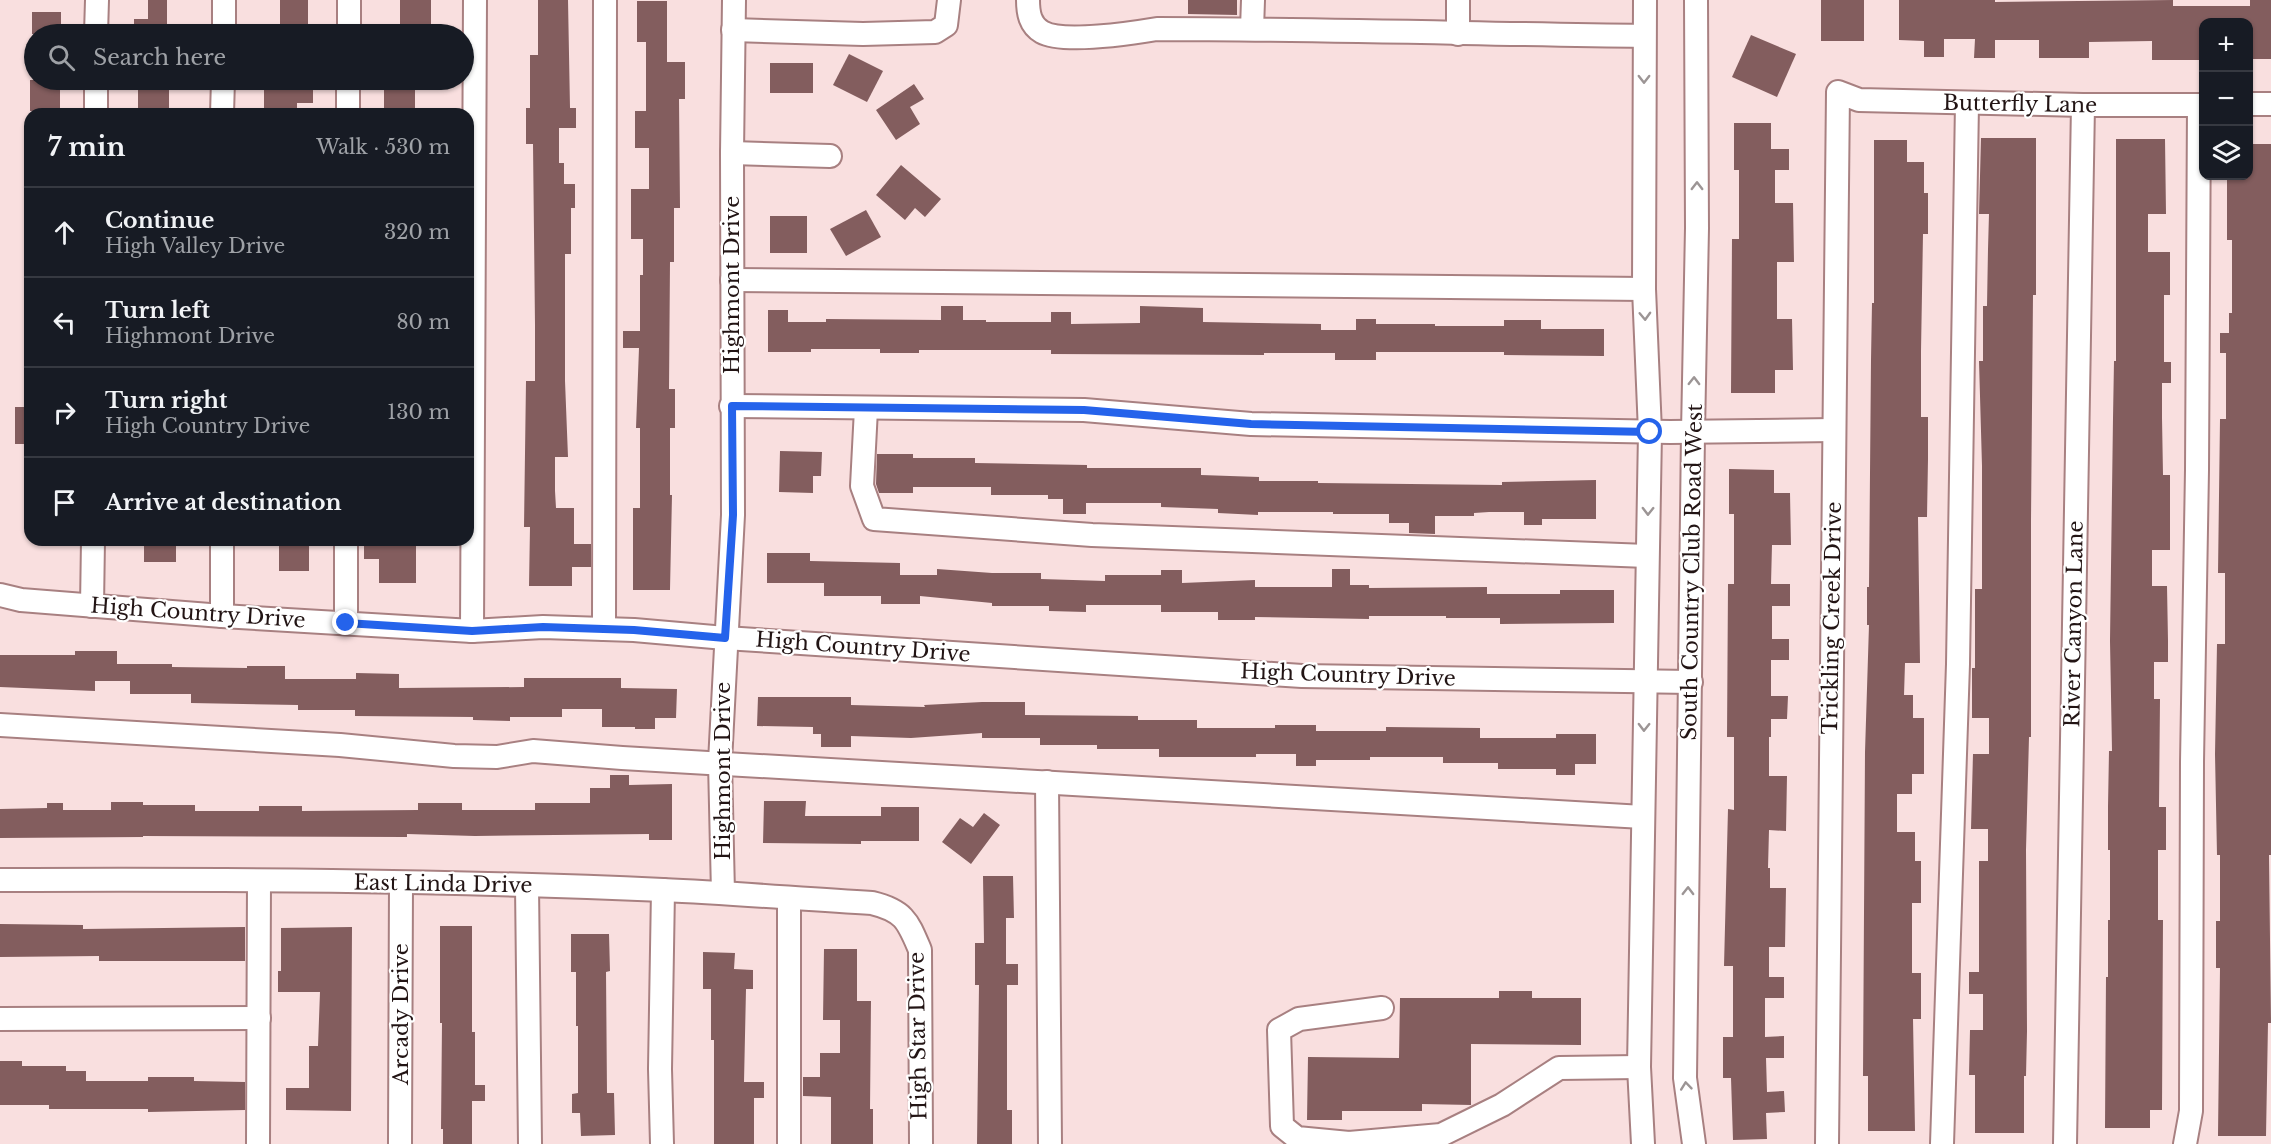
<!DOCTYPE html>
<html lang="en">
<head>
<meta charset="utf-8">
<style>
	body { margin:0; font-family:"Libre Baskerville",serif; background:#242831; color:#f1f3f6 }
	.controls { position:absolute; right:18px; top:18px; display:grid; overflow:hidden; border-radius:12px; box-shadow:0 2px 4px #0004 }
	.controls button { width:54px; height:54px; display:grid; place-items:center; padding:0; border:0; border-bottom:2px solid #363941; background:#171b24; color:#f1f3f6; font:30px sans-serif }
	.stop { position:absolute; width:18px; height:18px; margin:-14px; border:4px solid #2563eb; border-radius:50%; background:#fff }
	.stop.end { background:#2563eb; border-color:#fff; box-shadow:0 2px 6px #0008 }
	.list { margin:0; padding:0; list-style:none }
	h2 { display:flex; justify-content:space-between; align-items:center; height:78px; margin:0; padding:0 24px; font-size:26px }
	h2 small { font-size:20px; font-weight:400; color:#9ea1a6 }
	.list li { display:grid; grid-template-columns:39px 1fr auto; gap:18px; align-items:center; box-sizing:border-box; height:90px; padding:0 24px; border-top:2px solid #363941 }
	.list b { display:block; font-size:22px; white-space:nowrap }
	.list p { margin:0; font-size:20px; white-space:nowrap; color:#9ea1a6 }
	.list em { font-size:20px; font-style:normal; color:#9ea1a6 }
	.icon { flex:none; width:33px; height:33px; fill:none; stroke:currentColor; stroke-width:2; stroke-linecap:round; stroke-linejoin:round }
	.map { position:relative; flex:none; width:2271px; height:1144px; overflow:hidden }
	.search { position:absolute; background:#171b24; box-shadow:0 2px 4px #0004; left:24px; top:24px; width:450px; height:66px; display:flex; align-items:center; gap:15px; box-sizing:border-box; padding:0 21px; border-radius:33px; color:#9ea1a6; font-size:22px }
	.panel { position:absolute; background:#171b24; box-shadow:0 2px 4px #0004; left:24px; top:108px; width:450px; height:438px; border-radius:18px }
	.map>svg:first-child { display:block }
	.building { fill:#835d5e }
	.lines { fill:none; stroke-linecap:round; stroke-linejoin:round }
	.minor-casing { stroke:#a88081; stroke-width:26 }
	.minor { stroke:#fff; stroke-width:22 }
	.oneway { stroke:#9c9595 }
	.route { stroke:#2563eb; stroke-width:8 }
	.labels { text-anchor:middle; stroke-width:4.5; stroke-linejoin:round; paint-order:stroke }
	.street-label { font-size:21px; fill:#221414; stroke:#fff }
</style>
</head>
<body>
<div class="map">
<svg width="2271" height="1144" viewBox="0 0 2271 1144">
	<rect width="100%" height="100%" fill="#f9dfdf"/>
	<g class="building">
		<path d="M 148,0 L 167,0 L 167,34 L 134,34 L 134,19 L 148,19 Z"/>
		<rect x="280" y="0" width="28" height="34"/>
		<rect x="400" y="0" width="31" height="34"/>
		<path d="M 538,0 L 568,0 L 570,108 L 576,108 L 576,128 L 559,128 L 559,163 L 564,163 L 564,184 L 575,184 L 575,208 L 571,208 L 571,254 L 565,254 L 565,381 L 568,457 L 555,457 L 555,491 L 556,508 L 574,508 L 574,544 L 591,544 L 591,567 L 572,567 L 572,586 L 529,586 L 530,527 L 524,527 L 526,381 L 535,381 L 535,325 L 533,144 L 526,144 L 526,108 L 530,108 L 530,55 L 538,55 Z"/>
		<path d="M 1188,0 L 1237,0 L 1237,15 L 1188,14 Z"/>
		<rect x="1821" y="0" width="43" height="41"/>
		<path d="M 1899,0 L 1995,0 L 1995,2 L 2173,0 L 2173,6 L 2250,6 L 2250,0 L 2271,0 L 2271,59 L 2250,59 L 2250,22 L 2204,22 L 2202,60 L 2152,60 L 2152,41 L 2089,42 L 2089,58 L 2039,58 L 2039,40 L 1995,40 L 1995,58 L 1974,58 L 1975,39 L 1944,39 L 1944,57 L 1924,57 L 1924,41 L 1899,40 Z"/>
		<path d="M 637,1 L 667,1 L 667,62 L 685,62 L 685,99 L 679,99 L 680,208 L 674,208 L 674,262 L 670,262 L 669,389 L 675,389 L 675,428 L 670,428 L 670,495 L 672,495 L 670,590 L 633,590 L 633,508 L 640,508 L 640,428 L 636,428 L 639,348 L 623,348 L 623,331 L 640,331 L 640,275 L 643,275 L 643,239 L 631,239 L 631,189 L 649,189 L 649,148 L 635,148 L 635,111 L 646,111 L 646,42 L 637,42 Z"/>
		<rect x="32" y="12" width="29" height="22"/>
		<path d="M 1751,35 L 1796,54 L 1777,97 L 1732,77 Z"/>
		<path d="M 849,54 L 883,71 L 867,102 L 833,85 Z"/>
		<rect x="770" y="63" width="43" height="30"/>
		<rect x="30" y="80" width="30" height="31"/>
		<rect x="138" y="80" width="31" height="33"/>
		<path d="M 264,80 L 313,80 L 313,103 L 297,103 L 297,110 L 264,110 Z"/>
		<rect x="384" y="80" width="31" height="34"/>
		<path d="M 914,84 L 924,99 L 910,107 L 920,124 L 896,140 L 876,110 Z"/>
		<path d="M 1734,123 L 1771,123 L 1771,149 L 1789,149 L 1789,170 L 1775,170 L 1775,203 L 1793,203 L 1794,262 L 1777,262 L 1777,319 L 1792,319 L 1793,370 L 1775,370 L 1775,393 L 1731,393 L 1732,239 L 1739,239 L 1739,170 L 1734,170 Z"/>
		<path d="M 1981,138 L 2036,138 L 2036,295 L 2033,295 L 2031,520 L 2031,737 L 2029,737 L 2026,850 L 2027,1031 L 2026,1076 L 2024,1076 L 2024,1133 L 1975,1133 L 1975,1075 L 1969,1075 L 1970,1030 L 1983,1030 L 1983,994 L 1969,994 L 1969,972 L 1979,972 L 1979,861 L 1988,861 L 1988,829 L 1971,829 L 1973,754 L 1989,754 L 1989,718 L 1972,718 L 1972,668 L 1975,668 L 1975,589 L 1982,589 L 1982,466 L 1979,361 L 1983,361 L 1983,306 L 1987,306 L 1988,249 L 1989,214 L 1979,214 Z"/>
		<path d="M 2116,139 L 2165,139 L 2166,214 L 2148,214 L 2148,252 L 2170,252 L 2170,295 L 2164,295 L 2164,362 L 2171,362 L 2171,383 L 2162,383 L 2162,418 L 2163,475 L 2170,475 L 2170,550 L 2152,550 L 2152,586 L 2167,586 L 2168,641 L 2168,662 L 2154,662 L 2154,699 L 2160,699 L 2159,807 L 2166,807 L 2166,850 L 2158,850 L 2158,920 L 2163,920 L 2162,1110 L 2150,1110 L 2150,1128 L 2105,1128 L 2106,977 L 2108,977 L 2108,920 L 2110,920 L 2110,850 L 2108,850 L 2108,807 L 2109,751 L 2112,751 L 2110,641 L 2113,418 L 2114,361 L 2116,361 Z"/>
		<path d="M 1874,140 L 1907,140 L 1907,162 L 1924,162 L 1924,193 L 1928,193 L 1928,234 L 1923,234 L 1921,351 L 1921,417 L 1928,417 L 1928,459 L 1927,517 L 1918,517 L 1920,663 L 1905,663 L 1904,695 L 1913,695 L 1913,718 L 1924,718 L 1924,774 L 1912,774 L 1912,794 L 1897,794 L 1897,832 L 1915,832 L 1915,861 L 1921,861 L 1921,903 L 1912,903 L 1912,973 L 1921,973 L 1921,1019 L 1913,1019 L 1915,1131 L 1868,1131 L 1868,1076 L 1863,1076 L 1865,752 L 1869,625 L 1867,625 L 1867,587 L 1869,587 L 1871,360 L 1872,303 L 1874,303 Z"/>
		<path d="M 2248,144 L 2271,144 L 2271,855 L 2269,855 L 2271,1023 L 2268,1023 L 2266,1136 L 2218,1136 L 2220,968 L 2216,968 L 2216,921 L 2220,921 L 2220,855 L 2217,855 L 2215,754 L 2217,644 L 2225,644 L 2225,573 L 2218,573 L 2220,419 L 2226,419 L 2226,353 L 2220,353 L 2220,333 L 2229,333 L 2229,313 L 2232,313 L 2232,240 L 2227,240 L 2227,176 L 2248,176 Z"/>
		<path d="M 901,165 L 941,199 L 925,217 L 915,208 L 905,220 L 876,195 Z"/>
		<path d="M 866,210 L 881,237 L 846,256 L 830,229 Z"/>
		<rect x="770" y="216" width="37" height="37"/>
		<path d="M 941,306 L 963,306 L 963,320 L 986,320 L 986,322 L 1051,322 L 1051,312 L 1071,312 L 1071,324 L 1140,323 L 1140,306 L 1203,308 L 1203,322 L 1321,324 L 1321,330 L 1356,330 L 1356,319 L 1376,319 L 1376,324 L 1435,324 L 1435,326 L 1504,326 L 1504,320 L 1541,320 L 1541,329 L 1604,329 L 1604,356 L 1504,355 L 1504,352 L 1376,352 L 1376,360 L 1335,360 L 1335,353 L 1264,353 L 1264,355 L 1051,354 L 1051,350 L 919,350 L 919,353 L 880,353 L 880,349 L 811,349 L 811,352 L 768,352 L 768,310 L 788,310 L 788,322 L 826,322 L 826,319 L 941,320 Z"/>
		<rect x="15" y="407" width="15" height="37"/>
		<path d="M 780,451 L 822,452 L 821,476 L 813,476 L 813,493 L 779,492 Z"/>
		<path d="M 877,454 L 913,454 L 913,458 L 975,458 L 975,463 L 1087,465 L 1087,468 L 1201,468 L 1201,475 L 1259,477 L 1259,481 L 1318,481 L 1318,483 L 1502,485 L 1502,482 L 1596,480 L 1596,519 L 1542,519 L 1542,525 L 1524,525 L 1524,512 L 1489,512 L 1474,513 L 1474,516 L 1435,516 L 1435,534 L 1409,533 L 1409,523 L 1389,523 L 1389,514 L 1333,514 L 1333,512 L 1258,512 L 1258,515 L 1218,513 L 1218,509 L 1161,507 L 1161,503 L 1086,503 L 1086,514 L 1063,514 L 1063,499 L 1048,499 L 1048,495 L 991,495 L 991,487 L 913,487 L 913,493 L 879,493 L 876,484 Z"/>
		<path d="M 1729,469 L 1774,470 L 1774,493 L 1790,493 L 1791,545 L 1772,545 L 1771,584 L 1790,584 L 1790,606 L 1772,606 L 1772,639 L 1789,639 L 1789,660 L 1771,660 L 1771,696 L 1788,696 L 1787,719 L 1771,719 L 1771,737 L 1769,737 L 1769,776 L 1787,776 L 1786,831 L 1769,830 L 1768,868 L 1770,868 L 1770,888 L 1786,888 L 1785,947 L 1769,947 L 1769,977 L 1784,977 L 1784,998 L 1765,998 L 1765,1037 L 1784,1036 L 1784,1058 L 1766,1058 L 1767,1092 L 1784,1091 L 1785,1112 L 1766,1113 L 1767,1139 L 1733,1140 L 1731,1078 L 1723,1078 L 1723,1037 L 1733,1037 L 1733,966 L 1724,966 L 1728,809 L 1734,810 L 1734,737 L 1727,737 L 1728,584 L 1734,584 L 1734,514 L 1729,514 Z"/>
		<rect x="144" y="540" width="32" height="22"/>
		<rect x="279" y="540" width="30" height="31"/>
		<path d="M 364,541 L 416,541 L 416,583 L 379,583 L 379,559 L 364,559 Z"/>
		<path d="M 767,553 L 810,553 L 810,561 L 900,563 L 900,575 L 937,575 L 937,569 L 992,573 L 1041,573 L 1041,579 L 1105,581 L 1105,575 L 1161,575 L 1161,570 L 1182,570 L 1182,583 L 1255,580 L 1255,587 L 1332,587 L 1332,569 L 1350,569 L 1350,585 L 1369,585 L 1369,588 L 1487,587 L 1487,594 L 1560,594 L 1560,590 L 1614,590 L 1614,623 L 1500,624 L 1500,618 L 1446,618 L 1446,616 L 1369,616 L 1369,619 L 1255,617 L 1255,620 L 1218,620 L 1218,612 L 1161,612 L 1161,605 L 1086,605 L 1086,612 L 1049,611 L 1049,606 L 992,606 L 992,603 L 920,596 L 920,604 L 881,604 L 881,596 L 824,596 L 824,583 L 767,583 Z"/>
		<path d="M 75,651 L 117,651 L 117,664 L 172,664 L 172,667 L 247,668 L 247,666 L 285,666 L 285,679 L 356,679 L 356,673 L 399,674 L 399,688 L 524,687 L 524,678 L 621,678 L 621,688 L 677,689 L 676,718 L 655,718 L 655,729 L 635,729 L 635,727 L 602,727 L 602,709 L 562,709 L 562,717 L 510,717 L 510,721 L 473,720 L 473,717 L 355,716 L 355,710 L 298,710 L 298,705 L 191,703 L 191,694 L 130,694 L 130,681 L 95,681 L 95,691 L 0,687 L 0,655 L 75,655 Z"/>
		<path d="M 758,697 L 851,697 L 851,705 L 925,707 L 924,705 L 982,702 L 1025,702 L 1025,715 L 1138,716 L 1138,720 L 1197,720 L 1197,728 L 1275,728 L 1275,725 L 1316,725 L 1316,731 L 1386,731 L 1386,727 L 1480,728 L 1480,738 L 1556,738 L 1556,734 L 1596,734 L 1596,764 L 1575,764 L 1575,775 L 1556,775 L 1556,769 L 1498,769 L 1498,763 L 1443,763 L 1443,757 L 1370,757 L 1370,760 L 1316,760 L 1316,766 L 1296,766 L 1296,754 L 1256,754 L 1256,757 L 1159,757 L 1159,749 L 1097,749 L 1097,745 L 1040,745 L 1040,738 L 982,738 L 982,733 L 911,738 L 851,736 L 851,747 L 821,747 L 821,734 L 813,734 L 813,727 L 757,726 Z"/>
		<path d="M 610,775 L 629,775 L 629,785 L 672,784 L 672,840 L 649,840 L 649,834 L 475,836 L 407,834 L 407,837 L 143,836 L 143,837 L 0,838 L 0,809 L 47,808 L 47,803 L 63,803 L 63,810 L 111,810 L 111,802 L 143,802 L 143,805 L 195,805 L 195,811 L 259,811 L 259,806 L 302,806 L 302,811 L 418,810 L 418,803 L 462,803 L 462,810 L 535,810 L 535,803 L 590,803 L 590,788 L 610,788 Z"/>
		<path d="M 764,801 L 806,801 L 805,816 L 881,816 L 881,807 L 919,807 L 919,841 L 861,841 L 861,844 L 763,843 Z"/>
		<path d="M 984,813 L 1000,825 L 971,864 L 942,842 L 960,818 L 973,827 Z"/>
		<path d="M 983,876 L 1013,876 L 1014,918 L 1006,918 L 1006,964 L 1018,964 L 1018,985 L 1007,985 L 1007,1110 L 1012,1110 L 1012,1144 L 977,1144 L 979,985 L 975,985 L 975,943 L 984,943 Z"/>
		<path d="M 0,924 L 83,925 L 83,929 L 245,927 L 245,961 L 99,961 L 99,956 L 0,957 Z"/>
		<path d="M 440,926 L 472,926 L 472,1032 L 475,1032 L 475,1085 L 485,1085 L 485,1101 L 472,1101 L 472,1144 L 443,1144 L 443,1129 L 441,1129 L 442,1023 L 440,1023 Z"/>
		<path d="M 352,927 L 351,1111 L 286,1110 L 286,1088 L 309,1088 L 309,1046 L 318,1046 L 320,992 L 278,992 L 278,971 L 281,971 L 281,928 Z"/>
		<path d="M 571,934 L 609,934 L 610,971 L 606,972 L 607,1093 L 614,1093 L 615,1135 L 581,1136 L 580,1113 L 572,1113 L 572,1094 L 578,1093 L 578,1026 L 576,1026 L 576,972 L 571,972 Z"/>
		<path d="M 824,949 L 857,949 L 857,1001 L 871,1001 L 870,1109 L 873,1109 L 873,1144 L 831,1144 L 831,1097 L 803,1096 L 803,1077 L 820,1077 L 820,1053 L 840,1053 L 840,1020 L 823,1020 Z"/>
		<path d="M 703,952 L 735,953 L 734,969 L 753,970 L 753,989 L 746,989 L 744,1082 L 764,1082 L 764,1098 L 754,1098 L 754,1144 L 714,1144 L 714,1040 L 711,1040 L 711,989 L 703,989 Z"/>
		<path d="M 1499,991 L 1532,991 L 1532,998 L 1581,998 L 1581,1045 L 1471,1044 L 1471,1105 L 1422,1104 L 1422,1111 L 1342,1111 L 1342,1120 L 1307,1120 L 1308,1057 L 1399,1058 L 1400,998 L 1499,998 Z"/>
		<path d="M 0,1061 L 22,1061 L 22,1066 L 66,1066 L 66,1071 L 86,1071 L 86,1081 L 148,1081 L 148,1077 L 194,1077 L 194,1081 L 245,1082 L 245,1110 L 148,1112 L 148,1109 L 49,1109 L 49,1105 L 0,1105 Z"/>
	</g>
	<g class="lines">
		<g class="minor-casing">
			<g id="minor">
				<path d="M 1028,0 C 1028,13 1030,25 1042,32 C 1063,44 1133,33 1157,29 C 1319,29 1482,34 1644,36"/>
				<path d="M 1458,0 L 1458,34"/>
				<path d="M 1252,29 L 1253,0"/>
				<path d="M 733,30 L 863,34 L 935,32 L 946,25 L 949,0"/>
				<path d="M 96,34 L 97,0"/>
				<path d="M 224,34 L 224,0"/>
				<path d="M 349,34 L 349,0"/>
				<path d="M 2248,104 L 2271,104"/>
				<path d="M 96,114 L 96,80"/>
				<path d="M 222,114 L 223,80"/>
				<path d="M 348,114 L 348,80"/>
				<path d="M 732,153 L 830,156"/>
				<path d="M 732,280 L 1644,289"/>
				<path d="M 731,406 L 1084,410 L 1251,424 L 1670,432 L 1834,430"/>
				<path d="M 866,409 L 862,486 L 874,519 L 1092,535 L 1647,556"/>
				<path d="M 0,595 L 21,600 L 222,616 L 472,631 L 543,627 L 634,630 L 725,638 L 1302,676 L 1691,682"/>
				<path d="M 92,606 L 93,540"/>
				<path d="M 222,616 L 222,540"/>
				<path d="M 346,623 L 346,540"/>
				<path d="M 604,629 L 605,0"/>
				<path d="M 472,631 L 475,0"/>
				<path d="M 0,725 L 340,745 L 454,756 L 497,757 L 533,751 L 622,758 L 1643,817"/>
				<path d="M 1047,782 L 1050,1144"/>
				<path d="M 0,880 C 221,879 443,880 663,890 C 733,893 802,899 872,903 C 905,911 908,922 920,950 L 921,1144"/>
				<path d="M 527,886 L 530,1144"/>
				<path d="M 723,893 L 720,762 L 733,515 L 732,153 L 734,0"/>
				<path d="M 789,898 L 789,1144"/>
				<path d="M 1382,1008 L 1299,1019 L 1279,1030 L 1282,1126 L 1297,1138 L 1349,1143 L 1441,1135 L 1502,1105 L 1559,1068 L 1639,1067"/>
				<path d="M 0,1019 L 259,1018"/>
				<path d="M 258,1144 L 259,881"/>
				<path d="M 400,1144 L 401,883"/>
				<path d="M 662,1144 L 660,1069 L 663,890"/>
				<path d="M 1643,1144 L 1639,1067 L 1650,432 L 1644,289 L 1645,0"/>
				<path d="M 1694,1144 L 1685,1078 L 1693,432 L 1697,228 L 1696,0"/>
				<path d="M 1827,1144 L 1838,92 L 1859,100 L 2083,105 L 2204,105"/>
				<path d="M 1942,1144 L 1958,664 L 1967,103"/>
				<path d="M 2065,1144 L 2083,105"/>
				<path d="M 2185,1144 L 2191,1111 L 2192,762 L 2197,470 L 2199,105"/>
			</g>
		</g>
		<use href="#minor" class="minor"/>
	</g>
	<defs><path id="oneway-chevron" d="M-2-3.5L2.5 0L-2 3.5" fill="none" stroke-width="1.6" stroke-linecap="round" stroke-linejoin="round" transform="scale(1.5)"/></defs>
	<g class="oneway">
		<use href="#oneway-chevron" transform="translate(1644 79) rotate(90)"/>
		<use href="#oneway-chevron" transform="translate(1697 186) rotate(-90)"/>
		<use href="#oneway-chevron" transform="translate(1645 316) rotate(88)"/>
		<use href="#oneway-chevron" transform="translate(1694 381) rotate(-89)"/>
		<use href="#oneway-chevron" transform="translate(1648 511) rotate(91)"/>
		<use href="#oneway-chevron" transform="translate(1644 727) rotate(91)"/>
		<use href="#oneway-chevron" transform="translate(1688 891) rotate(-89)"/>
		<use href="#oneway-chevron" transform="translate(1686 1086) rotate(-96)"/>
	</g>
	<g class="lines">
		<path class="route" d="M 346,623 L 472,631 L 543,627 L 634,630 L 725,638 L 733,515 L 732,406 L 1084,410 L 1251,424 L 1650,432"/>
	</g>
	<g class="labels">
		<g class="street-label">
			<text transform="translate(2020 104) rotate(1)" y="7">Butterfly Lane</text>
			<text transform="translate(732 285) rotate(-90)" y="7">Highmont Drive</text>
			<text transform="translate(1692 572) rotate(-89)" y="7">South Country Club Road West</text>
			<text transform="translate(198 613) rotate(4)" y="7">High Country Drive</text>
			<text transform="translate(1832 618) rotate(-89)" y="7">Trickling Creek Drive</text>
			<text transform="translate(2074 624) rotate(-89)" y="7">River Canyon Lane</text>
			<text transform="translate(863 647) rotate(4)" y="7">High Country Drive</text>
			<text transform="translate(1348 675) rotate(2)" y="7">High Country Drive</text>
			<text transform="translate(723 771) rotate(-90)" y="7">Highmont Drive</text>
			<text transform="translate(443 884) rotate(1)" y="7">East Linda Drive</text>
			<text transform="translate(401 1014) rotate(-90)" y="7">Arcady Drive</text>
			<text transform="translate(918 1036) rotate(-91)" y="7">High Star Drive</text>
		</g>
	</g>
</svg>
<div class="controls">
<button>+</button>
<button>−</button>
<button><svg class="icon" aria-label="layers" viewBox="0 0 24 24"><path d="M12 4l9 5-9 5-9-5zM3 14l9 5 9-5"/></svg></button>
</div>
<div class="stop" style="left:1650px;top:432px"></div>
<div class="stop end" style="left:346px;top:623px"></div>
<div class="search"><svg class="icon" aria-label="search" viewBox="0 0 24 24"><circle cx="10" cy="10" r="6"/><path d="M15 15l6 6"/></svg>Search here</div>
<section class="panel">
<h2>7 min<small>Walk · 530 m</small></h2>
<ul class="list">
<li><svg class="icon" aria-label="ahead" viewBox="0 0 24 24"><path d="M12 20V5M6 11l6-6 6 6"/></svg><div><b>Continue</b><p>High Valley Drive</p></div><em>320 m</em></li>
<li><svg class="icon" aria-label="left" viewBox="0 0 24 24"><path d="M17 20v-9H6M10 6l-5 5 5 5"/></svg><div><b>Turn left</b><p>Highmont Drive</p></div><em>80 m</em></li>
<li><svg class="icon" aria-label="right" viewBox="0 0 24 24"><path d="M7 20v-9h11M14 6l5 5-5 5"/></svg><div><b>Turn right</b><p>High Country Drive</p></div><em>130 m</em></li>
<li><svg class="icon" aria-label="arrive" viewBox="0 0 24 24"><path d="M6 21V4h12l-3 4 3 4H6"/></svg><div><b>Arrive at destination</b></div></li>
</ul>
</section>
</div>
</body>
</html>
